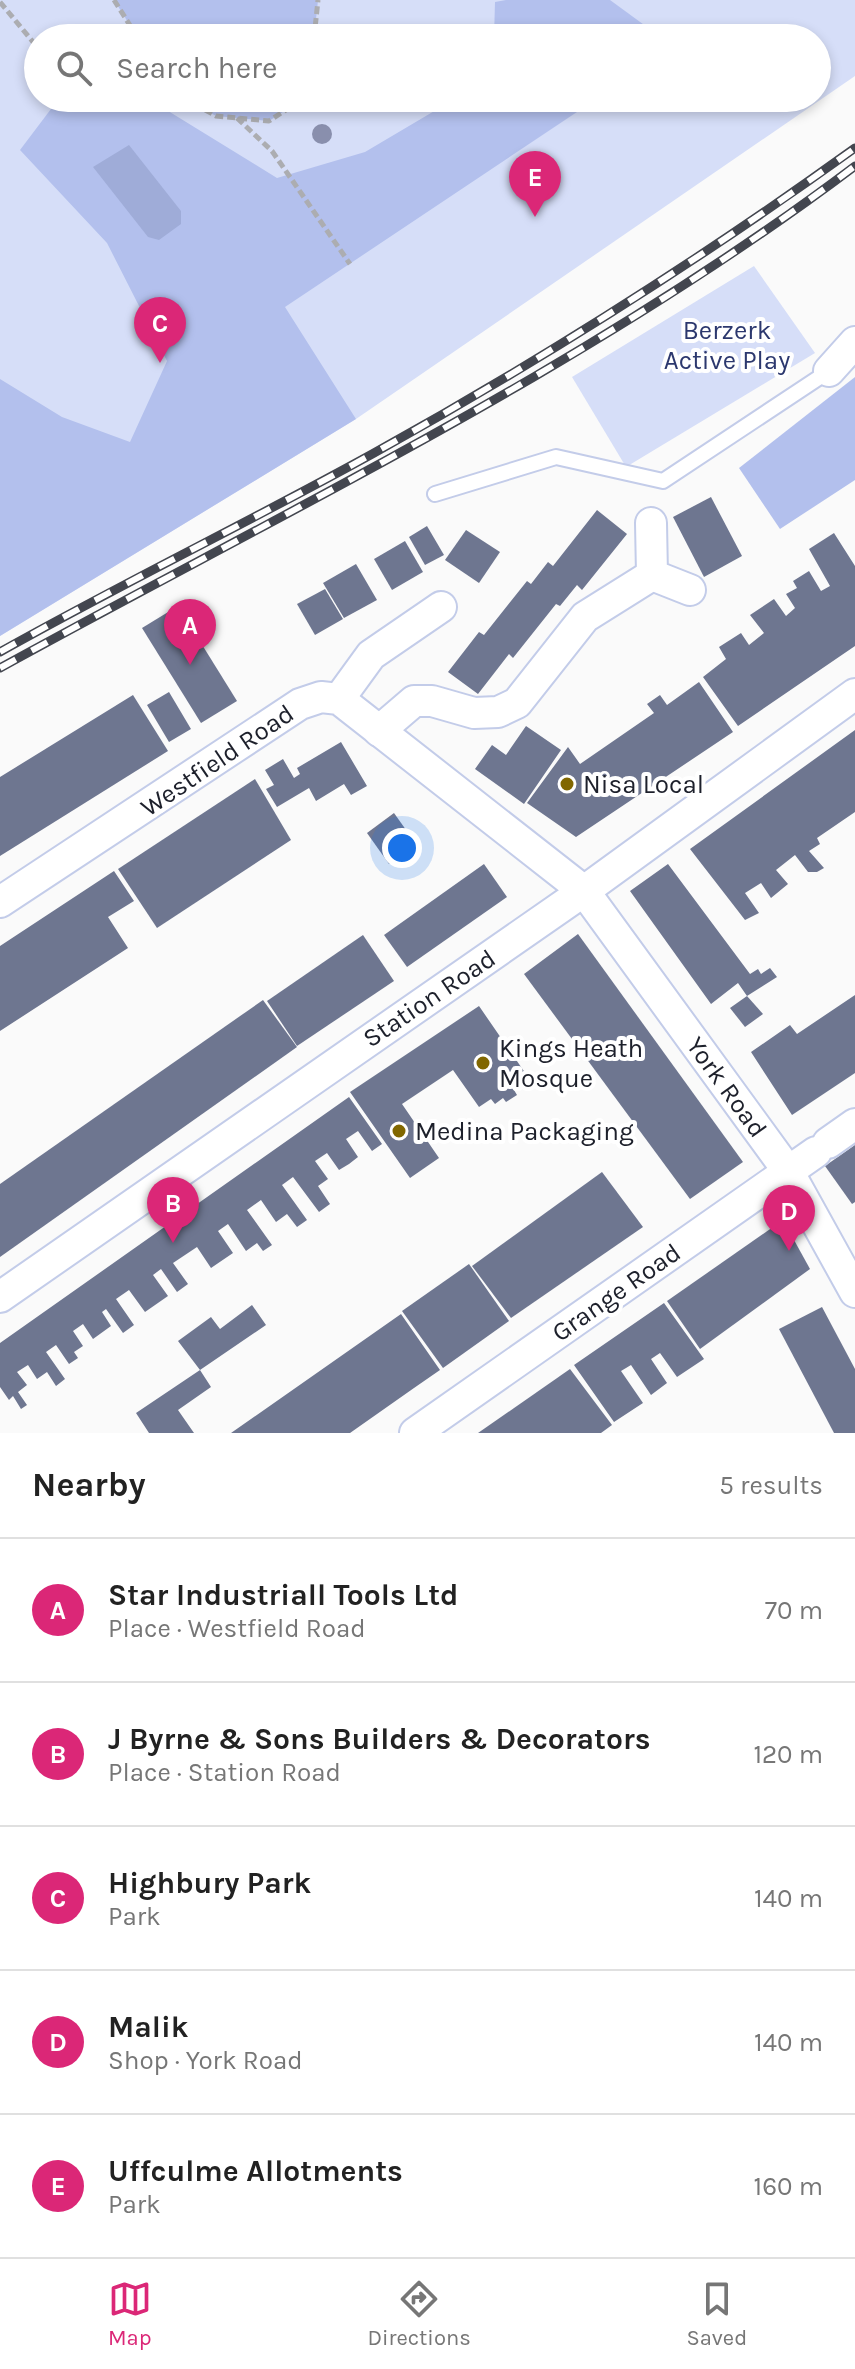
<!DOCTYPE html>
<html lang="en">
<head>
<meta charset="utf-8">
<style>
	body { margin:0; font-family:Karla,sans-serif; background:#f2f2f2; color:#222 }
	.you { position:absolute; left:402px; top:848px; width:28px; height:28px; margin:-20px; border:6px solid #fff; border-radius:50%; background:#1a73e8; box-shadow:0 0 0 12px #1a73e833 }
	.badge { display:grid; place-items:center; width:52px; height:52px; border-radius:50%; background:#db2777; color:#fff; font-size:26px; font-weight:700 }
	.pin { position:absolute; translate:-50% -66px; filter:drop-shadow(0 2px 4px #0008) }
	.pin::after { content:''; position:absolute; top:42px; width:28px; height:24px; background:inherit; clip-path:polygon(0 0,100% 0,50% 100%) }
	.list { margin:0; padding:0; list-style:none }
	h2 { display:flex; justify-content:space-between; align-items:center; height:104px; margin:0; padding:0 32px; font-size:34px }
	h2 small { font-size:26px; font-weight:400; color:#767676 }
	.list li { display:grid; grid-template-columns:52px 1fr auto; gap:24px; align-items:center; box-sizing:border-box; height:144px; padding:0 32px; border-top:2px solid #e0e0e0 }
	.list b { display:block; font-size:30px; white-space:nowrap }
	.list p { margin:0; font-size:26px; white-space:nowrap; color:#767676 }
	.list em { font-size:26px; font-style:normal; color:#767676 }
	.icon { flex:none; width:44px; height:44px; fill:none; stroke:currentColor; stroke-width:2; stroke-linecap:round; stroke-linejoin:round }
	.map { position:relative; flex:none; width:855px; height:1433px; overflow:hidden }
	.search { position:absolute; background:#fff; box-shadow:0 4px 12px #0003; left:24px; right:24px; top:24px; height:88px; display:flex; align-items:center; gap:20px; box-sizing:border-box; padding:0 28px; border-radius:44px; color:#767676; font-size:30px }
	.sheet { height:824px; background:#fff }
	nav { display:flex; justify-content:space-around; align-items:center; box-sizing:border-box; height:112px; border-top:2px solid #e0e0e0; background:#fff; font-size:22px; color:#767676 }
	nav a { display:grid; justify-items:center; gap:4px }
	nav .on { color:#db2777 }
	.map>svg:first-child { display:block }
	.green { fill:#d6def8; fill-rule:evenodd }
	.forest { fill:#b3c0ed }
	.water { fill:#9facd8 }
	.building { fill:#6e7690 }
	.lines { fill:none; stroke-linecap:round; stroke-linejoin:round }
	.service-casing { stroke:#c3cce9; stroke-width:18 }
	.minor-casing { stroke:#c3cce9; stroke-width:34 }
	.path { stroke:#acadb1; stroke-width:5; stroke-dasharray:8 4; stroke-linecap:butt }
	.service { stroke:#fff; stroke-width:14 }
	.minor { stroke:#fff; stroke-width:30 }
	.rail-casing { stroke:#43464f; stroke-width:9 }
	.rail { stroke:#fff; stroke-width:6; stroke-dasharray:18; stroke-linecap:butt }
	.tree { fill:#898fad }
	.poi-dot { fill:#816700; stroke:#fff; stroke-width:3 }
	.labels { text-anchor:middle; stroke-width:8; stroke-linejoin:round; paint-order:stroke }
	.park-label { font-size:26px; fill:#2c386e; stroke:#fff }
	.street-label { font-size:26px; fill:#1d202b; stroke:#fff }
	.poi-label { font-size:26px; fill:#1d202b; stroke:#fff; text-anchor:start }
</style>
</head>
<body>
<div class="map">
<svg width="855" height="1433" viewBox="0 0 855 1433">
	<rect width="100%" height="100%" fill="#fafafa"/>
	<g class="green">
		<path d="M 0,0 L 855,0 L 855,76 L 356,419 L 0,636 ZM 38,38 L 817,38 L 817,98 L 38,98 Z"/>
		<path d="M 754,266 L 815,353 L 626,467 L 572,377 Z"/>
	</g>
	<g class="forest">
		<path d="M 114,0 L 318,0 L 314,38 L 138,38 Z"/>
		<path d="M 506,0 L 610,0 L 662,38 L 494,38 L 495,2 Z"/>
		<path d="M 84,98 L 147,98 L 277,178 L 365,152 L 436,110 L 506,98 L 598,98 L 285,307 L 356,419 L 0,636 L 0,379 L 62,417 L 130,442 L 167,361 L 107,243 L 20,150 L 57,101 Z"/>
		<path d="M 184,98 L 304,98 L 269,121 L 216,116 Z"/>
		<path d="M 855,377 L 855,480 L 780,529 L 739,468 Z"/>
	</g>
	<path class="water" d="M 129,145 L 181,211 L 181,224 L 159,240 L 148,237 L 93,167 Z"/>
	<g class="building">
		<path d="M 711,497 L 742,556 L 704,577 L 673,517 Z"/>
		<path d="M 597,510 L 627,534 L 582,590 L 577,585 L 560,606 L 556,604 L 513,658 L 509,654 L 478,694 L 448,672 L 479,632 L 484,635 L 527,581 L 531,584 L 548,562 L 553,566 Z"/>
		<path d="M 427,526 L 444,555 L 425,565 L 409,537 Z"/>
		<path d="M 466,530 L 500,552 L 479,583 L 445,560 Z"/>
		<path d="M 834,533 L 855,566 L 855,646 L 738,726 L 703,677 L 726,659 L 719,647 L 741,633 L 749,645 L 764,633 L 750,615 L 774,599 L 786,616 L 795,608 L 786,594 L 797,588 L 793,581 L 809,571 L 821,591 L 830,586 L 809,549 Z"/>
		<path d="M 405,541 L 423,572 L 392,590 L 374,559 Z"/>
		<path d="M 356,564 L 377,600 L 344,618 L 323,583 Z"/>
		<path d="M 325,589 L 343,619 L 315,635 L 297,604 Z"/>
		<path d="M 178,606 L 237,701 L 201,723 L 142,628 Z"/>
		<path d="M 699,682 L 733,732 L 576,837 L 527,803 L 568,747 L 580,764 L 654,713 L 647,704 L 660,695 L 667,705 Z"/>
		<path d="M 169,692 L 191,729 L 169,742 L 147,705 Z"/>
		<path d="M 133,695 L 168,751 L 0,856 L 0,777 Z"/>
		<path d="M 526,726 L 561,750 L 524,804 L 475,769 L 492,745 L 506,755 Z"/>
		<path d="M 855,730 L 855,812 L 817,838 L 820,844 L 809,851 L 824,868 L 817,872 L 808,872 L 795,855 L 776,870 L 788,884 L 771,898 L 761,883 L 745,893 L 759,913 L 745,920 L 690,849 Z"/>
		<path d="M 341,742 L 367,786 L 351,795 L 344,784 L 316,801 L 309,788 L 277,807 L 266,789 L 274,785 L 265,770 L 283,759 L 294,778 L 300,774 L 297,768 Z"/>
		<path d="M 255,779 L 291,840 L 157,928 L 118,869 Z"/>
		<path d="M 394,813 L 416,844 L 389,864 L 367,833 Z"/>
		<path d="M 484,864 L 507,897 L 407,967 L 384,935 Z"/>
		<path d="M 668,864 L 750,974 L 758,969 L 761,974 L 770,968 L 777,977 L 747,996 L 738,983 L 711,1004 L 630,891 Z"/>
		<path d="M 114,871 L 134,901 L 108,917 L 128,948 L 0,1031 L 0,946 Z"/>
		<path d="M 578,934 L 743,1162 L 690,1199 L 524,974 Z"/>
		<path d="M 363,935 L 394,981 L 297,1046 L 267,1001 Z"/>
		<path d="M 855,995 L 855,1073 L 792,1115 L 751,1052 L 790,1025 L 797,1034 Z"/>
		<path d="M 747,996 L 763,1014 L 745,1027 L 730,1008 Z"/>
		<path d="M 263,1000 L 297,1047 L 0,1257 L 0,1184 Z"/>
		<path d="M 479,1006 L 530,1080 L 514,1090 L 517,1095 L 506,1102 L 503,1098 L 495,1104 L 491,1099 L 479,1107 L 453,1070 L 402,1104 L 439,1158 L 410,1178 L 350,1092 Z"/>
		<path d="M 349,1097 L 382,1144 L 372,1151 L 358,1131 L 346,1139 L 358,1157 L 349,1164 L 339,1170 L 327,1153 L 315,1161 L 328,1179 L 318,1186 L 330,1204 L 319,1212 L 293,1177 L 282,1185 L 307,1220 L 297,1227 L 287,1214 L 276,1222 L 261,1200 L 247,1210 L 272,1245 L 263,1251 L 257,1243 L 246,1251 L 228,1224 L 218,1231 L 233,1253 L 211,1268 L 197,1247 L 173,1263 L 188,1284 L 177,1292 L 161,1269 L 153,1275 L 168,1296 L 145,1312 L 129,1290 L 116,1299 L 134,1325 L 123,1333 L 106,1309 L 102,1312 L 111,1326 L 93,1339 L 83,1324 L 73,1331 L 83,1346 L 74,1352 L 78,1358 L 69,1364 L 56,1345 L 46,1352 L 65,1379 L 56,1386 L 47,1372 L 37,1379 L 28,1365 L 17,1372 L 27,1385 L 18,1392 L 27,1405 L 21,1409 L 13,1396 L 9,1400 L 0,1387 L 0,1343 Z"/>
		<path d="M 855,1145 L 855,1202 L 852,1204 L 825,1166 Z"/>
		<path d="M 602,1172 L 643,1227 L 511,1318 L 472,1266 Z"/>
		<path d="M 783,1220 L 810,1269 L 700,1349 L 667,1301 Z"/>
		<path d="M 469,1264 L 509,1321 L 443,1368 L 402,1311 Z"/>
		<path d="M 664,1303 L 704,1359 L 677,1377 L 660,1353 L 651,1359 L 667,1383 L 651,1395 L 631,1365 L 621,1371 L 643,1403 L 614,1422 L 574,1365 Z"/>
		<path d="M 252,1305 L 266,1325 L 200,1370 L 211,1387 L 178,1410 L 194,1433 L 149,1433 L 136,1413 L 200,1370 L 178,1341 L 211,1317 L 220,1329 Z"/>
		<path d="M 822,1307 L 855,1369 L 855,1433 L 834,1433 L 779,1329 Z"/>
		<path d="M 401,1314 L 440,1370 L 414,1388 L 350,1433 L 231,1433 Z"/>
		<path d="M 570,1369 L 612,1425 L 601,1433 L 478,1433 Z"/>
	</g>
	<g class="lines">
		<g class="service-casing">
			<path id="service" d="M 435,494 L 556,457 L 663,481 L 829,371"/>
		</g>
		<g class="minor-casing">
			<g id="minor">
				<path d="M 829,371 L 855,342"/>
				<path d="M 651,523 L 652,575 L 690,590"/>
				<path d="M 339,699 L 371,655 L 441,607"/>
				<path d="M 379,731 L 414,701 L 432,701 L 474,713 L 498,712 L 517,703 L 585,617 L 652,575"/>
				<path d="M 0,902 L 300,704 L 321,697 L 339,699 L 584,891 L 788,1171 L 855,1292"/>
				<path d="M 828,1143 L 855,1124"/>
				<path d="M 0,1297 L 584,891 L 855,694"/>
				<path d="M 415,1433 L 816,1152"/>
			</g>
		</g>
		<g class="path">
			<path d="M 114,0 L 138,38"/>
			<path d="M 0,2 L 38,48"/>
			<path d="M 314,38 L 318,0"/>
			<path d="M 184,98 L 216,116 L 269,121 L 304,98"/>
			<path d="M 237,118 L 272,151 L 350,264"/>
		</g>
		<use href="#service" class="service"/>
		<use href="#minor" class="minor"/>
		<g class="rail-casing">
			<g id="rail">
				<path d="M 0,652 C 123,583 251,521 374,453 C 540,361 701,259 855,148"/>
				<path d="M 0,668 C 289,509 590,366 855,166"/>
			</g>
		</g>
		<use href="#rail" class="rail"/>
	</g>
	<circle class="tree" cx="322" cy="134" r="10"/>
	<g class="poi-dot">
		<circle cx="567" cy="784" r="8"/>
		<circle cx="483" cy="1063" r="8"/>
		<circle cx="399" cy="1131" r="8"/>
	</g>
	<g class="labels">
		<g class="park-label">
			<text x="727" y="339">Berzerk<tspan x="727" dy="30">Active Play</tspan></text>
		</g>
		<g class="street-label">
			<text transform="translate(217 760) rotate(-34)" y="9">Westfield Road</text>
			<text transform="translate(429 998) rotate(-34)" y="9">Station Road</text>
			<text transform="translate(727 1087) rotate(54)" y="9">York Road</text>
			<text transform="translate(616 1292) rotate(-35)" y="9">Grange Road</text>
		</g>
		<g class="poi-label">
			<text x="583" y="793">Nisa Local</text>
			<text x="499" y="1057">Kings Heath<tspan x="499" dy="30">Mosque</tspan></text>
			<text x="415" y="1140">Medina Packaging</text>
		</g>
	</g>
</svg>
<div class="you"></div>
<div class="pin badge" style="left:190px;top:665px">A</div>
<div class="pin badge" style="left:173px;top:1243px">B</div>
<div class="pin badge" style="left:160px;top:363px">C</div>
<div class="pin badge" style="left:789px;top:1251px">D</div>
<div class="pin badge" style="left:535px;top:217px">E</div>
<div class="search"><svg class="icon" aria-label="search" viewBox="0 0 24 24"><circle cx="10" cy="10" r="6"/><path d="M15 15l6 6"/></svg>Search here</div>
</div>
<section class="sheet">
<h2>Nearby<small>5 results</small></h2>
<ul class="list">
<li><span class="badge">A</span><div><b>Star Industriall Tools Ltd</b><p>Place · Westfield Road</p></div><em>70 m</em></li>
<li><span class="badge">B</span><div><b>J Byrne &amp; Sons Builders &amp; Decorators</b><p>Place · Station Road</p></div><em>120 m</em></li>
<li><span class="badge">C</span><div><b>Highbury Park</b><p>Park</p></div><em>140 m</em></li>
<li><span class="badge">D</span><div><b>Malik</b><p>Shop · York Road</p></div><em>140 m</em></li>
<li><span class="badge">E</span><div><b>Uffculme Allotments</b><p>Park</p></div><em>160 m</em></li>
</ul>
</section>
<nav>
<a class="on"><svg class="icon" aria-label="map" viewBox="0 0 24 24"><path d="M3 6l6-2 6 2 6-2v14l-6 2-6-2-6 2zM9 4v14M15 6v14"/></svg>Map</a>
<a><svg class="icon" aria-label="directions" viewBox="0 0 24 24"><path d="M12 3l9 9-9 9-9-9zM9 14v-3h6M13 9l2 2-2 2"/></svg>Directions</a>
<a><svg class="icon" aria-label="saved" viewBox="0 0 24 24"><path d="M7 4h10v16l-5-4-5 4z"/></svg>Saved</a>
</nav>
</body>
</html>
